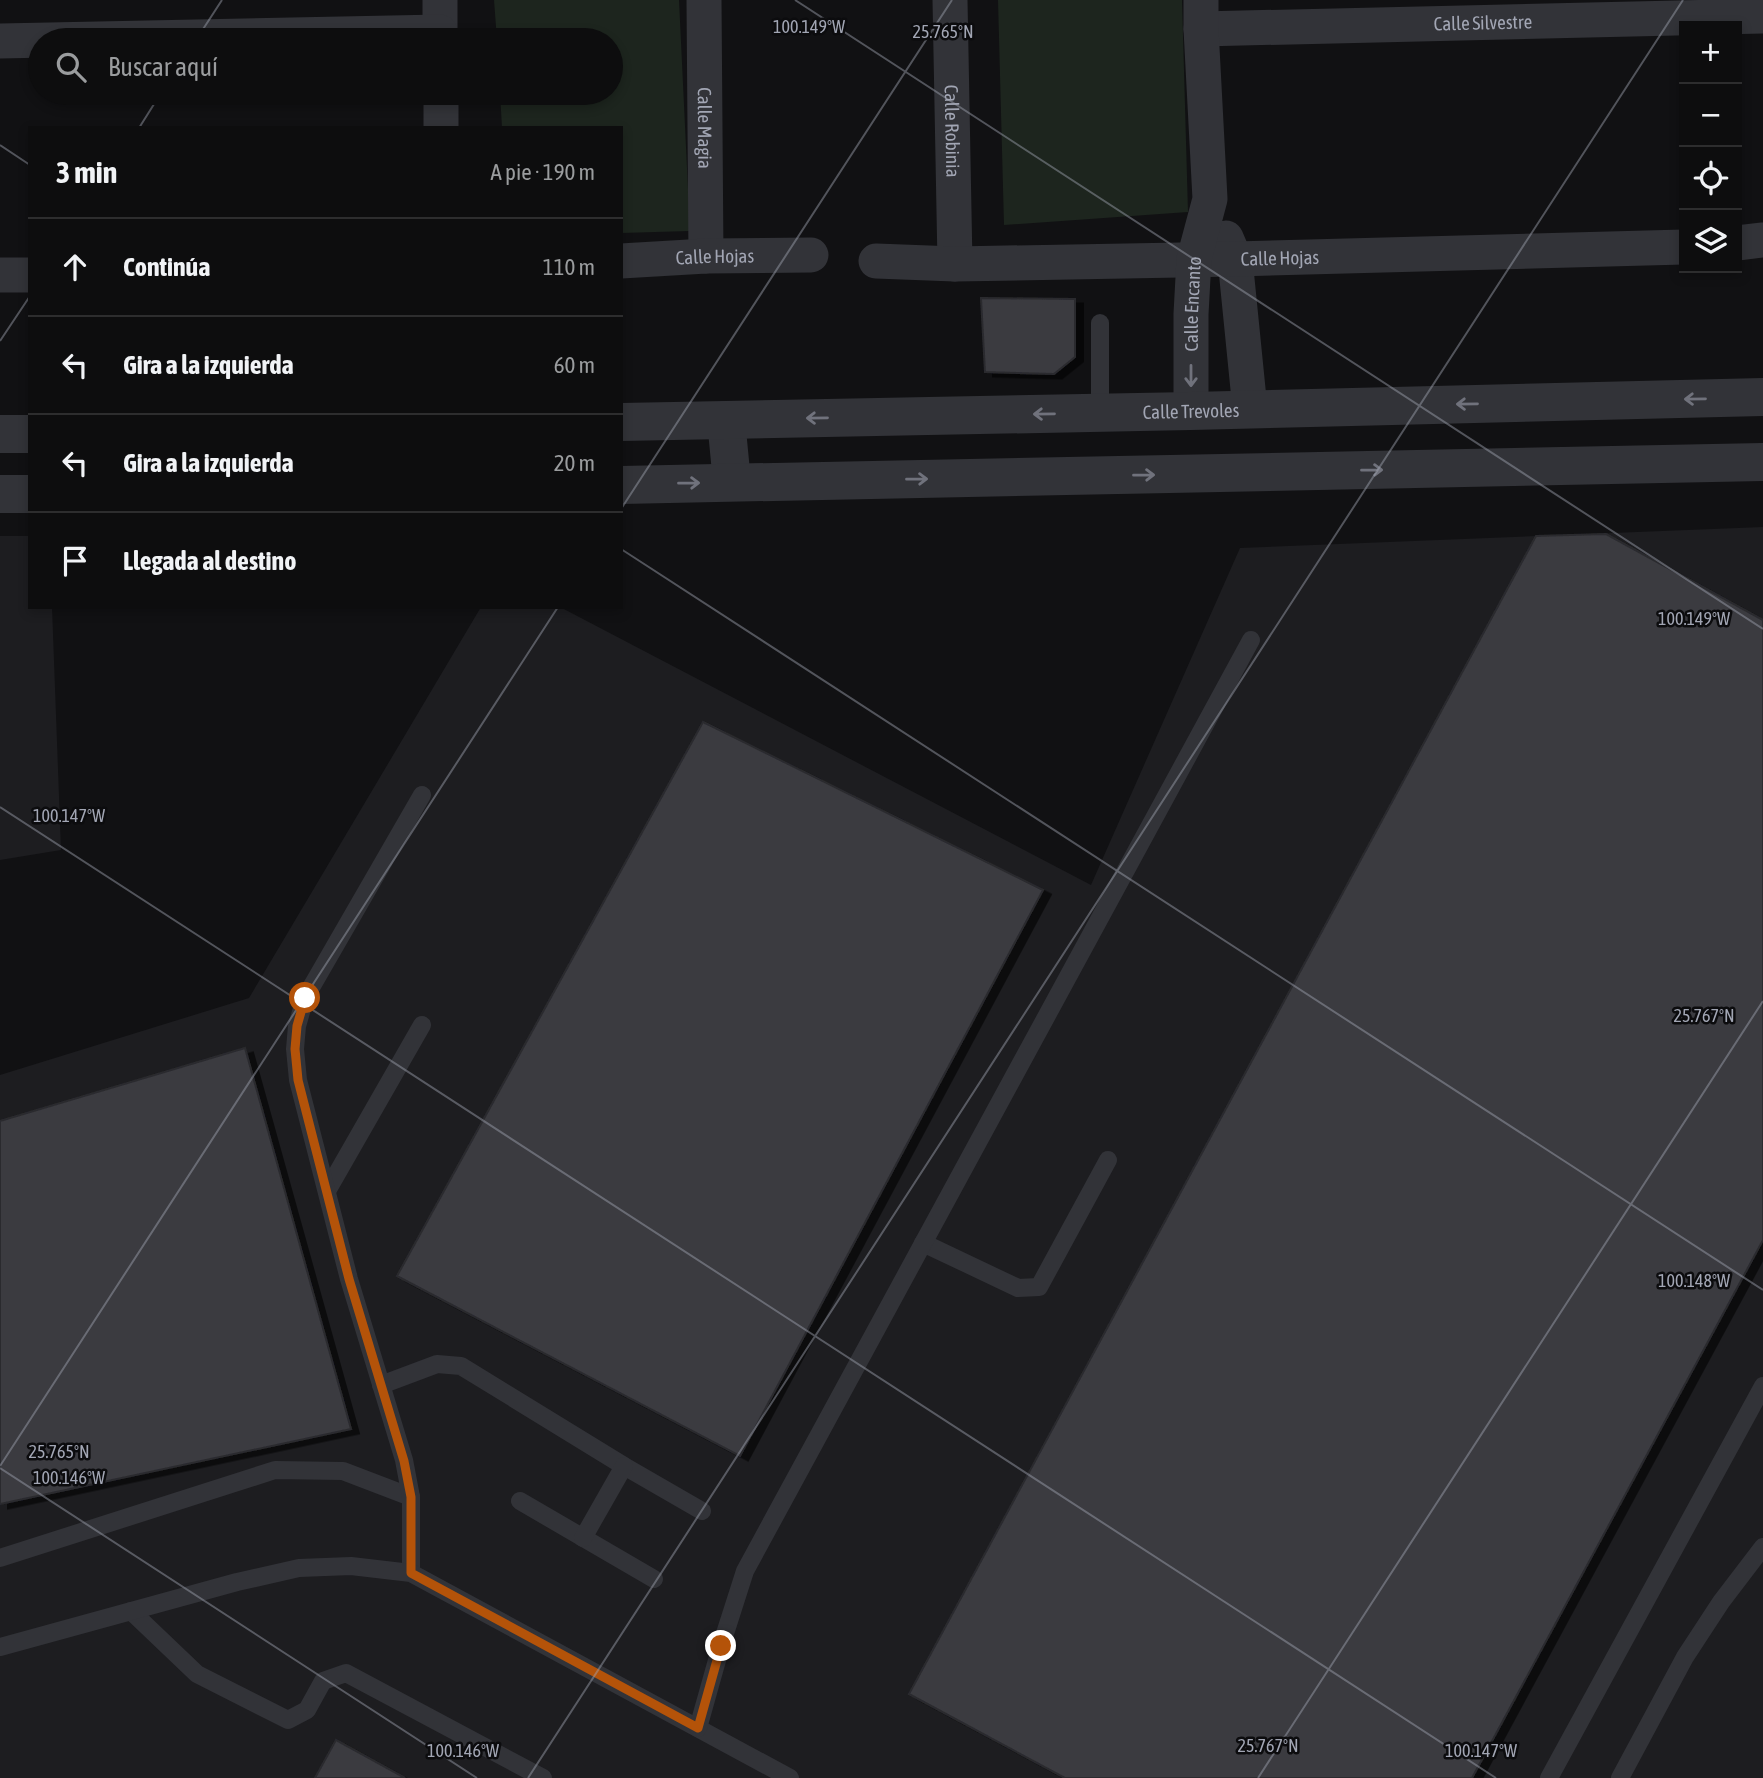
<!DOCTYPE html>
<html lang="es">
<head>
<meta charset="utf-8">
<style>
	body { margin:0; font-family:"Asap Condensed",sans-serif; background:#161617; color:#f1f3f6 }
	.controls { position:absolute; right:21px; top:21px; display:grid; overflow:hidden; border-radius:0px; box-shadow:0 4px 10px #0003 }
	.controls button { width:63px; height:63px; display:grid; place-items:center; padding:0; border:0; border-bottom:2px solid #2d2d2e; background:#0d0d0e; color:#f1f3f6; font:35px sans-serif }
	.stop { position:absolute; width:21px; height:21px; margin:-16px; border:5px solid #b45309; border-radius:50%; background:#fff }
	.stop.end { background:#b45309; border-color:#fff; box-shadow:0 2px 7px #0008 }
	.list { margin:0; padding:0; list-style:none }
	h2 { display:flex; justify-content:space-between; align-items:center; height:91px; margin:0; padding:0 28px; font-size:30px }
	h2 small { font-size:23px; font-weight:400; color:#9a9c9e }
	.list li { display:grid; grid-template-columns:46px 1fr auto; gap:21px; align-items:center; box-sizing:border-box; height:98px; padding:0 28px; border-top:2px solid #2d2d2e }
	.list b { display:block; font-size:26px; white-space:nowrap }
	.list em { font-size:23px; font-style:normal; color:#9a9c9e }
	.icon { flex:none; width:38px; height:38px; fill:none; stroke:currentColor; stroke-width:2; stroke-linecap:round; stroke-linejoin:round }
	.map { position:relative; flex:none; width:1763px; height:1778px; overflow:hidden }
	.search { position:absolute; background:#0d0d0e; box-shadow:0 4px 10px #0003; left:28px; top:28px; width:595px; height:77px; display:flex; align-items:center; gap:18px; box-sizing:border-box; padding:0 24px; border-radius:38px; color:#9a9c9e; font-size:26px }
	.panel { position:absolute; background:#0d0d0e; box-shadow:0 4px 10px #0003; left:28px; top:126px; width:595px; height:483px; border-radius:0px }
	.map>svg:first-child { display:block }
	.built { fill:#1d1d20 }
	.green { fill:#1d251e }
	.building { fill:#3b3b40; stroke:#2b2b2f; stroke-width:2; filter:url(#shadow) }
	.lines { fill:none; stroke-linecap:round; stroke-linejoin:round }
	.service { stroke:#323338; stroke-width:18 }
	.minor { stroke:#323338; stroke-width:35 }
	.tertiary { stroke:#323338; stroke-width:38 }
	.oneway { stroke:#70727c }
	.route { stroke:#b45309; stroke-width:9 }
	.ticks { fill:none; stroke:#a2a6b4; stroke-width:2; stroke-opacity:0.45 }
	.labels { text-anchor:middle; stroke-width:5; stroke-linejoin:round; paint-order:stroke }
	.street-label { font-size:19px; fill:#a2a6b4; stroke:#0c0c0e }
	.ticks-label { font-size:18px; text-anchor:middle; fill:#a2a6b4; stroke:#0c0c0e; stroke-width:5; stroke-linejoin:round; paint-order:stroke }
</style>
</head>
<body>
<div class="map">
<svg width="1763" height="1778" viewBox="0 0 1763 1778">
	<defs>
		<filter id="shadow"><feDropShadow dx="8" dy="4.5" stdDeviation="0" flood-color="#0009"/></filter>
	</defs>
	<rect width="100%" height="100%" fill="#111113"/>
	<g class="built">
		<path d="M 1763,527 L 1763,1778 L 0,1778 L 0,1075 L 249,998 L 481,607 L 560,607 L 1091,885 L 1240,548 Z"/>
		<path d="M 0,536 L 30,536 L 30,607 L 52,607 L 61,850 L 0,860 Z"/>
	</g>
	<g class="green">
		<path d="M 494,0 L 679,0 L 690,231 L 621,233 L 621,128 L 502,128 L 500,93 L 611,93 L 611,40 L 497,40 Z"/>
		<path d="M 998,0 L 1182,0 L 1188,212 L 1004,225 Z"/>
	</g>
	<g class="building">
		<path d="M 981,298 L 1075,299 L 1075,357 L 1054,374 L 985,372 Z"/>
		<path d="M 1606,534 L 1763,620 L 1763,1240 L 1472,1778 L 1065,1778 L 909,1694 L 1536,536 Z"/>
		<path d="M 703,722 L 1043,890 L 740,1456 L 397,1276 Z"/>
		<path d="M 245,1048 L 351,1429 L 0,1504 L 0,1121 Z"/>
		<path d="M 336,1740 L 405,1778 L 315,1778 Z"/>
	</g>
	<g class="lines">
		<g class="service">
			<path d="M 1100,323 L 1100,412"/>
			<path d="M 327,1191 L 422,1025"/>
			<path d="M 923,1243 L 1018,1288 L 1039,1287 L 1108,1160"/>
			<path d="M 381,1385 L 437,1364 L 461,1366 L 624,1466 L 702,1511"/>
			<path d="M 520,1501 L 654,1579"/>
			<path d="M 583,1538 L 624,1466"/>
			<path d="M 0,1558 L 275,1470 L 343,1471 L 411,1497"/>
			<path d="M 411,1573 L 411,1497 L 404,1460 L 349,1279 L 298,1080 L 295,1049 L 297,1026 L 305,998 L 422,795"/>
			<path d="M 131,1611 L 197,1674 L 288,1720 L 307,1710 L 323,1681 L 346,1673 L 543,1778"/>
			<path d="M 0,1647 L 237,1582 L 299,1568 L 351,1566 L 411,1573 L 790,1778"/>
			<path d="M 698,1728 L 721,1646 L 745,1571 L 1251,640"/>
			<path d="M 1549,1778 L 1763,1386"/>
			<path d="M 1620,1778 L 1685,1657 L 1721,1602 L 1763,1547"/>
		</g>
		<g class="minor">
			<path d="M 440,0 L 440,40"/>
			<path id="s1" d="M 704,0 L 706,256"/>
			<path id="s2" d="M 950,0 L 955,264"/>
			<path id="s3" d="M 1201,29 L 1763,16"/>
			<path d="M 0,41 L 440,32"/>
			<path d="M 441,93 L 441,128"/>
			<path d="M 1226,238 L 1235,259 L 1250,409"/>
			<path d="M 1737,243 L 1763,240"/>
			<path id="s4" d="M 621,261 L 706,256 L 811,255"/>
			<path id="s5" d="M 876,261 L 955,264 L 1235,259 L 1684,247"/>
			<path d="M 0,275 L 30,275"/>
			<path id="s6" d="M 1191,411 L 1191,314 L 1194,259 L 1210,199 L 1201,29 L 1201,0"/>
		</g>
		<g class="tertiary">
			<path d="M 726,420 L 732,482"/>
			<path id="s7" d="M 621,422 L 1191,411 L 1763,397"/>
			<path d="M 0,434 L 30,434"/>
			<path d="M 621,485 L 1763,462"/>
			<path d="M 0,494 L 30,494"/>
		</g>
	</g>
	<defs><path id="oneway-shaft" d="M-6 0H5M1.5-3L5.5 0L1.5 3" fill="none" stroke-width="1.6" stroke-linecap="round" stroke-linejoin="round" transform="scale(1.75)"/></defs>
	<g class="oneway">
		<use href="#oneway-shaft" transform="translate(1191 376) rotate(90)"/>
		<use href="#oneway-shaft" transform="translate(1695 399) rotate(179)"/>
		<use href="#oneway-shaft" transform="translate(1467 404) rotate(179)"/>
		<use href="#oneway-shaft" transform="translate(1044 414) rotate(179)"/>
		<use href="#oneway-shaft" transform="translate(817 418) rotate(179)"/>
		<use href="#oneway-shaft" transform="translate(1372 470) rotate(-1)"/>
		<use href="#oneway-shaft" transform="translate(1144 475) rotate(-1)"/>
		<use href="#oneway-shaft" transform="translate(917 479) rotate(-1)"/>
		<use href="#oneway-shaft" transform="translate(689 483) rotate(-1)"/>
	</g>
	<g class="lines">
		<path class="route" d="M 305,998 L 297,1026 L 295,1049 L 298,1080 L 349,1279 L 404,1461 L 411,1497 L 411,1573 L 698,1728 L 721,1646"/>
	</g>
	<path class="ticks" d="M 795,0 L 1763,629M 196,40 L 222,0M 139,128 L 161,93M 0,145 L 30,165M 0,341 L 30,296M 621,509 L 952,0M 621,549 L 1763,1290M 0,807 L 1496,1778M 0,1466 L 558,607M 0,1468 L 477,1778M 528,1778 L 1683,0M 1258,1778 L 1763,1001"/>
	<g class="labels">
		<g class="street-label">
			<text dy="7" stroke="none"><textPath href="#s3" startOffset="282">Calle Silvestre</textPath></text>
			<text dy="7" stroke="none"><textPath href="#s1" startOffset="128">Calle Magia</textPath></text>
			<text dy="7" stroke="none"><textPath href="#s2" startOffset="131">Calle Robinia</textPath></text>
			<text dy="7" stroke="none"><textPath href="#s4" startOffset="94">Calle Hojas</textPath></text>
			<text dy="7" stroke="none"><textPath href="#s5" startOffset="404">Calle Hojas</textPath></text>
			<text dy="7" stroke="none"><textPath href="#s6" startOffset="107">Calle Encanto</textPath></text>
			<text dy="7" stroke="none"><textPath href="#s7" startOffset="570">Calle Trevoles</textPath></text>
		</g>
	</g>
	<g class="ticks-label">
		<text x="809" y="33">100.149°W</text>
		<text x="943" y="38">25.765°N</text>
		<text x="1694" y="625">100.149°W</text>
		<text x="69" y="822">100.147°W</text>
		<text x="1704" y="1022">25.767°N</text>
		<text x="1694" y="1287">100.148°W</text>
		<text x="59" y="1458">25.765°N</text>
		<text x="69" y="1484">100.146°W</text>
		<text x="1268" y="1752">25.767°N</text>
		<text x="463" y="1757">100.146°W</text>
		<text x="1481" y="1757">100.147°W</text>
	</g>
</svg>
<div class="controls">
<button>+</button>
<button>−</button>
<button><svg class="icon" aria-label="locate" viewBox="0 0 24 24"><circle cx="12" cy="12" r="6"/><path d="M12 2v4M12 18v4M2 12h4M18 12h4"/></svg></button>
<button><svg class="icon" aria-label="layers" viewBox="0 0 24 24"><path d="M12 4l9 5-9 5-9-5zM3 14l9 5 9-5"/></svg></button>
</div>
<div class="stop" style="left:305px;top:998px"></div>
<div class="stop end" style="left:721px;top:1646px"></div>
<div class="search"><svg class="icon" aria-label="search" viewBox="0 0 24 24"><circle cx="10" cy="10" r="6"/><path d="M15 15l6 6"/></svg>Buscar aquí</div>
<section class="panel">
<h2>3 min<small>A pie · 190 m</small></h2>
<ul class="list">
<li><svg class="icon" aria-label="ahead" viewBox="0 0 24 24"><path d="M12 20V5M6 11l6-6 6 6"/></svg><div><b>Continúa</b></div><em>110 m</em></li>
<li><svg class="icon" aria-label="left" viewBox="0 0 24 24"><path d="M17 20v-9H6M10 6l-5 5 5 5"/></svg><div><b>Gira a la izquierda</b></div><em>60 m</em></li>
<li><svg class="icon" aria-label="left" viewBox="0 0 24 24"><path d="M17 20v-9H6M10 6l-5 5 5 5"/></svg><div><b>Gira a la izquierda</b></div><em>20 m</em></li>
<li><svg class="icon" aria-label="arrive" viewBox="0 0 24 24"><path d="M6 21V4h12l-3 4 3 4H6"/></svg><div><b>Llegada al destino</b></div></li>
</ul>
</section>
</div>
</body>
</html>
